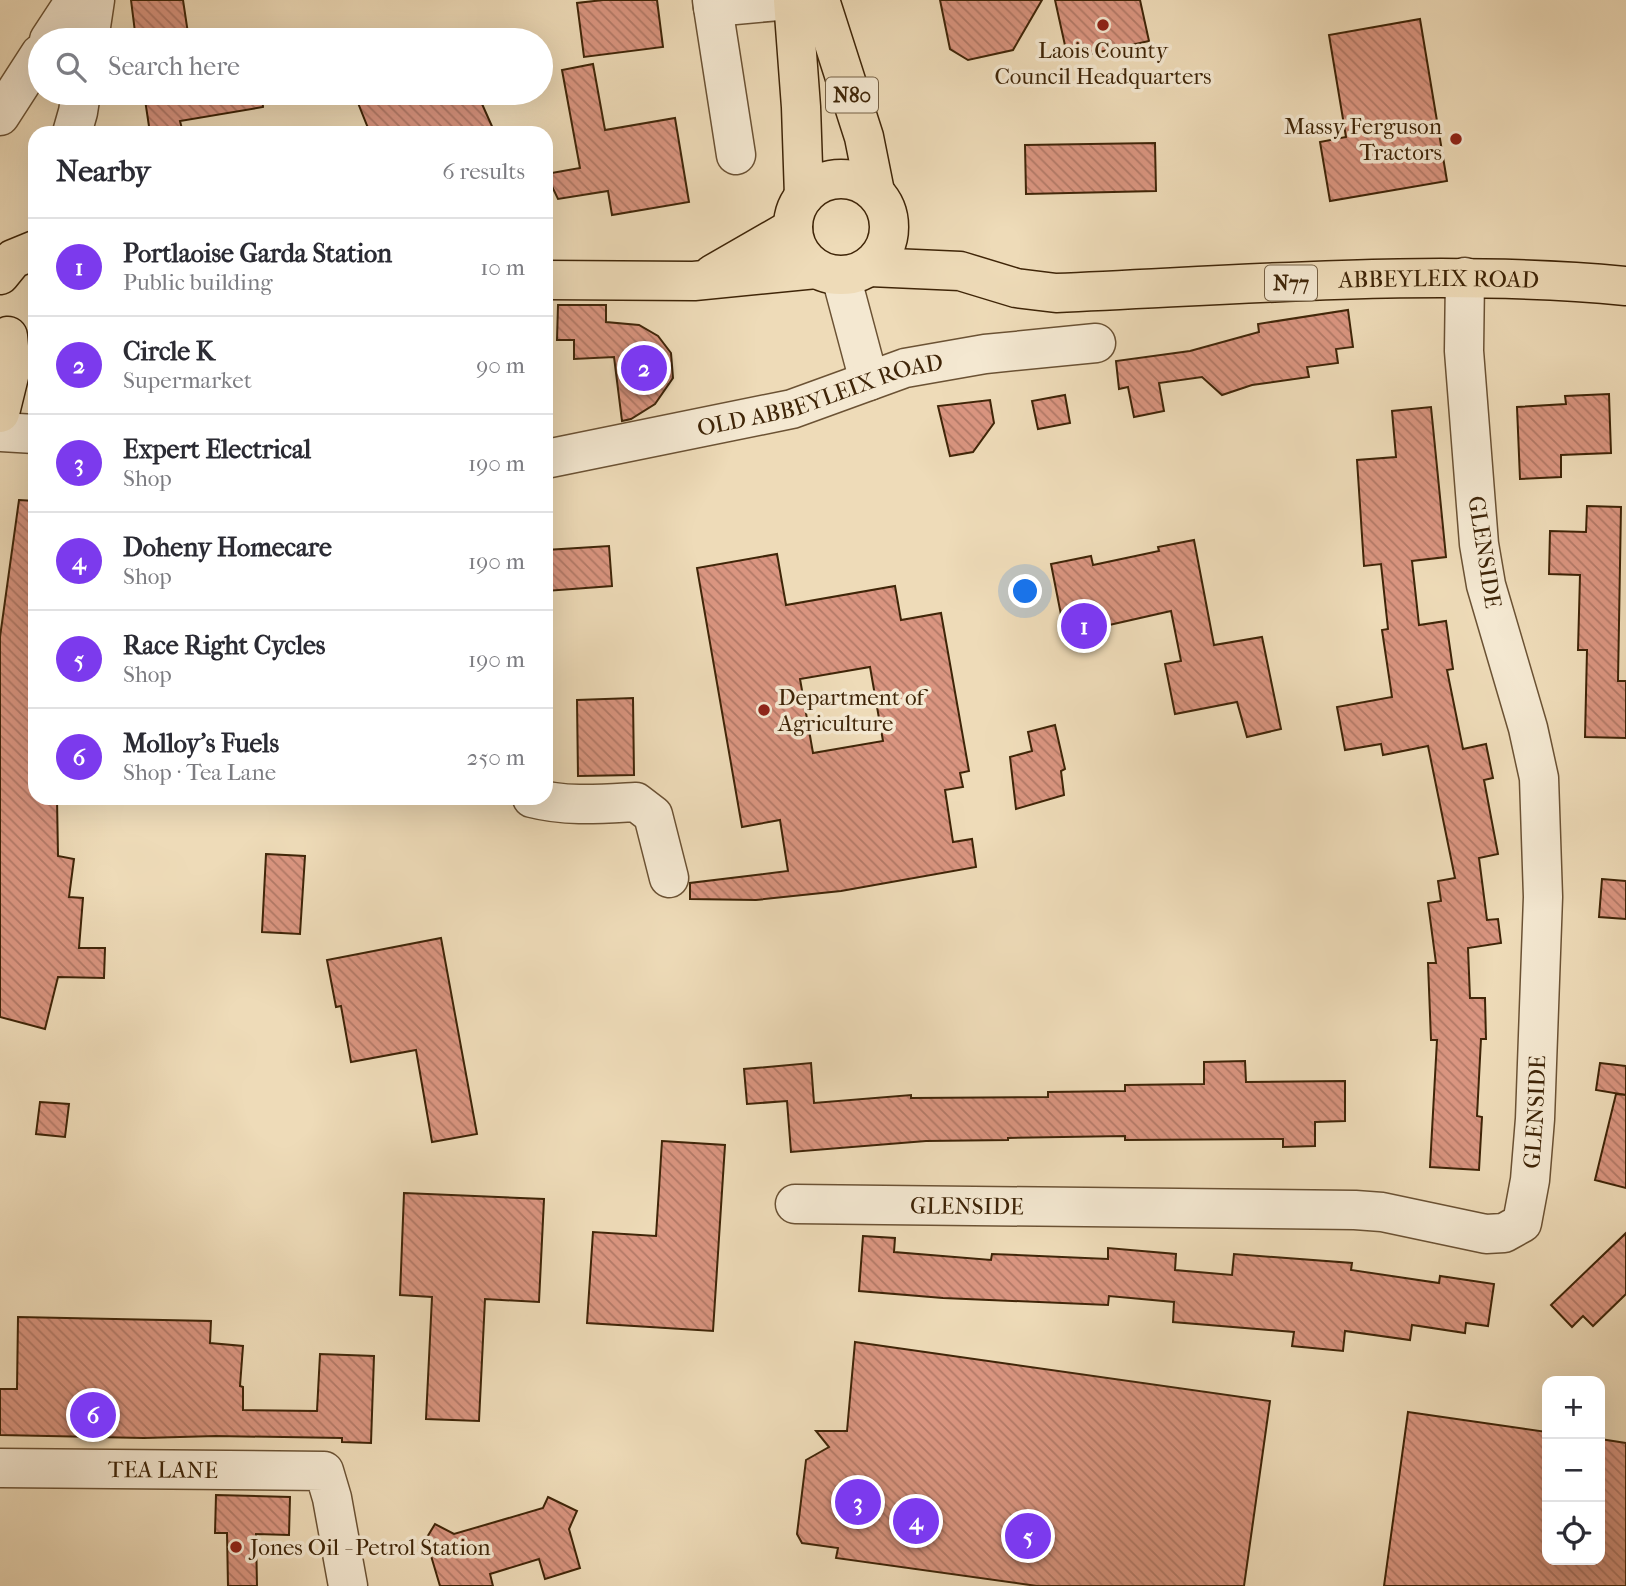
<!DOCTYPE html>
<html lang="en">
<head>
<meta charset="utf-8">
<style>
	body { margin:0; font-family:"IM FELL French Canon",serif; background:#f2f2f3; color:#2b2b33 }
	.controls { position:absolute; right:21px; bottom:21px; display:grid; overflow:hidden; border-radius:14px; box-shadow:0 7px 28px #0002 }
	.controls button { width:63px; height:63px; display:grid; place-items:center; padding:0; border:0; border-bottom:2px solid #e1e1e2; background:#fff; color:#2b2b33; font:35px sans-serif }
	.you { position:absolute; left:1026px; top:592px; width:24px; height:24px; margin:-18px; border:5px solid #fff; border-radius:50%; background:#1a73e8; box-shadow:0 0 0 10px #1a73e833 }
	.badge { display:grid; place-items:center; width:46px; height:46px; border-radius:50%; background:#7c3aed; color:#fff; font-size:23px; font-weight:700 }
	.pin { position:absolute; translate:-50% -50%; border:4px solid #fff; box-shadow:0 2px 7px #0006 }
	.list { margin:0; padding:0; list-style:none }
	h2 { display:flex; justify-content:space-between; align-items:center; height:91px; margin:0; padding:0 28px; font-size:30px }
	h2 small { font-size:23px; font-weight:400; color:#7c7c81 }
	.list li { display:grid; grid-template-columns:46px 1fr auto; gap:21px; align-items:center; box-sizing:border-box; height:98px; padding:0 28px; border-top:2px solid #e1e1e2 }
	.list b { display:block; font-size:26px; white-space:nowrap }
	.list p { margin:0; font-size:23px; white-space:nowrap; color:#7c7c81 }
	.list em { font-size:23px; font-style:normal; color:#7c7c81 }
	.icon { flex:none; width:38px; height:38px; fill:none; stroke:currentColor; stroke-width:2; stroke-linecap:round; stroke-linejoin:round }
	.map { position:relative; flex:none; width:1626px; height:1586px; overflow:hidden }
	.search { position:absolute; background:#fff; box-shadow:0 7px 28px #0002; left:28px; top:28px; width:525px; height:77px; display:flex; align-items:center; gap:18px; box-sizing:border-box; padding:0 24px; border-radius:38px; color:#7c7c81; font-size:26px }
	.panel { position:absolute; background:#fff; box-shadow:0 7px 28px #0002; left:28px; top:126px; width:525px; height:679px; border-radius:21px }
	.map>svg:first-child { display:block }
	.building { fill:url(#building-back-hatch); stroke:#3f2508; stroke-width:2; fill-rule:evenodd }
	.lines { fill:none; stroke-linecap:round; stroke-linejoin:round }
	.minor-casing { stroke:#6b5234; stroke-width:41 }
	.major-casing { stroke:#3f2508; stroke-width:41 }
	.minor { stroke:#f4e8d1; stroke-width:38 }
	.major { stroke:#eedbb8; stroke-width:38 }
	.poi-dot { fill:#8f2418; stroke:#f4e8d1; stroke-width:2.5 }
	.labels { text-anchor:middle; stroke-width:7; stroke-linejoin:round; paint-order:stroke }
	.shield { fill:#f4e8d1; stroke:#756044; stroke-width:2 }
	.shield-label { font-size:21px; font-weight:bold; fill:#3f2508 }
	.poi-label { font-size:23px; fill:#3f2508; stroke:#f4e8d1; text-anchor:start }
	.street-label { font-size:23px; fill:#3f2508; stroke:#f4e8d1 }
</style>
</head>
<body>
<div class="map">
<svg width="1626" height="1586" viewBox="0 0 1626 1586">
	<defs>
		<pattern id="building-back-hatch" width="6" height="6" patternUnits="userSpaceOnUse" patternTransform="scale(1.75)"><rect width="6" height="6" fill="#da9580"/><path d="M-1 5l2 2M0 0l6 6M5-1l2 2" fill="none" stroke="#b27967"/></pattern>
	</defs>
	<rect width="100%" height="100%" fill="#eedbb8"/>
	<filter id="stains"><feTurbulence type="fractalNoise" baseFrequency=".00286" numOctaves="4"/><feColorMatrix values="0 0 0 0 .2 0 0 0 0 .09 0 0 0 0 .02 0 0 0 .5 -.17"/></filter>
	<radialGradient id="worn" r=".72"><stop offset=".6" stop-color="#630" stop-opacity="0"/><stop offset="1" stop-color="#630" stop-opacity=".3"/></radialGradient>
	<g class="building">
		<path d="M 131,0 L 183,0 L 189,40 L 136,40 Z"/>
		<path d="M 603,0 L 657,0 L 663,47 L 584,57 L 577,3 Z"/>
		<path d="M 940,0 L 1042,0 L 1013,50 L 968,60 L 950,49 Z"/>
		<path d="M 1055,0 L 1140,0 L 1149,41 L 1068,59 Z"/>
		<path d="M 1420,19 L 1447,181 L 1330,201 L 1320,142 L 1346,137 L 1329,35 Z"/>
		<path d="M 593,64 L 605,130 L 675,118 L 689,202 L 612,215 L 608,191 L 558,199 L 546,174 L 580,168 L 562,70 Z"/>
		<path d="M 144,93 L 262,93 L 263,107 L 180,121 L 183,133 L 150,133 Z"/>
		<path d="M 478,95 L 495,133 L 370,133 L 358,103 Z"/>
		<path d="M 1155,143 L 1156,191 L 1026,194 L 1025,145 Z"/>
		<path d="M 558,305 L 606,305 L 606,322 L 639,325 L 658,336 L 671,353 L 673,378 L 655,404 L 631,419 L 622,421 L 614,357 L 574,359 L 574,340 L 557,340 Z"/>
		<path d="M 1348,310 L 1353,347 L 1336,349 L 1338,363 L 1307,367 L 1309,377 L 1252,385 L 1222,395 L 1202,377 L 1159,383 L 1164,411 L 1134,417 L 1128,387 L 1119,389 L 1116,361 L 1190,351 L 1259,332 L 1258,324 Z"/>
		<path d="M 1609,394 L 1611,453 L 1561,455 L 1561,477 L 1520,479 L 1517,407 L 1566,404 L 1565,396 Z"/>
		<path d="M 1065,395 L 1070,423 L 1038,429 L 1032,401 Z"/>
		<path d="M 990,400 L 994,423 L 973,452 L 950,456 L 938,406 Z"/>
		<path d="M 1431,407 L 1446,557 L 1412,561 L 1419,625 L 1446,621 L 1453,669 L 1447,670 L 1463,749 L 1486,744 L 1493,778 L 1484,780 L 1498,854 L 1479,858 L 1487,920 L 1498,919 L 1501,943 L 1468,948 L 1470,998 L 1485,998 L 1486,1039 L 1481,1039 L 1477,1116 L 1482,1117 L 1479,1170 L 1430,1167 L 1437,1040 L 1431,1040 L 1428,963 L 1436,963 L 1428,903 L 1441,901 L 1438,881 L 1455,878 L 1428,746 L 1383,755 L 1381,744 L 1345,750 L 1337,707 L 1392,697 L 1382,630 L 1388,629 L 1381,564 L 1364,566 L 1357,460 L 1396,457 L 1392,411 Z"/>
		<path d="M 19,500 L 35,501 L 35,798 L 57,798 L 58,856 L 74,859 L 69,897 L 83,898 L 79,948 L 105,948 L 104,978 L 58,977 L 45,1029 L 0,1017 L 0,637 Z"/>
		<path d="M 1587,506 L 1621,507 L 1618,681 L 1626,681 L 1626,738 L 1585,737 L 1587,650 L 1578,650 L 1580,575 L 1549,574 L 1550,531 L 1586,532 Z"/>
		<path d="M 1194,540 L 1214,645 L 1262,637 L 1281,729 L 1247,737 L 1237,702 L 1175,714 L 1165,664 L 1181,661 L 1171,611 L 1065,635 L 1051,564 L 1091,556 L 1093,565 L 1159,551 L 1158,547 Z"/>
		<path d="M 609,546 L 612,586 L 546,591 L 546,550 Z"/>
		<path d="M 777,554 L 786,605 L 895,586 L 901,620 L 941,613 L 969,771 L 960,773 L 963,787 L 945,790 L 953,842 L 972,839 L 976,867 L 841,891 L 756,900 L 690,899 L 690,883 L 788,871 L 780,820 L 742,827 L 697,568 ZM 870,667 L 883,741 L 813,753 L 800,679 Z"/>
		<path d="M 633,698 L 634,775 L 578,776 L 577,700 Z"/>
		<path d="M 1055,725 L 1065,769 L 1061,771 L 1064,795 L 1016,809 L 1010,757 L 1032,751 L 1028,732 Z"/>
		<path d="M 266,854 L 305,856 L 300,934 L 262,932 Z"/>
		<path d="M 1602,879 L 1626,881 L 1626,919 L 1599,917 Z"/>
		<path d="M 441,938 L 477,1134 L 432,1142 L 416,1050 L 351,1062 L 341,1006 L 336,1007 L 327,960 Z"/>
		<path d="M 1245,1061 L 1246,1082 L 1345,1081 L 1345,1121 L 1315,1122 L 1315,1146 L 1283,1147 L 1283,1139 L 1125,1140 L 1125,1136 L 1008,1138 L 1008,1140 L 926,1141 L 791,1152 L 787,1101 L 747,1104 L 744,1069 L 811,1063 L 814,1103 L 911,1095 L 911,1098 L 1048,1097 L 1048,1092 L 1125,1091 L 1125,1085 L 1204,1084 L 1204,1062 Z"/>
		<path d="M 1600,1063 L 1626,1066 L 1626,1095 L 1596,1090 Z"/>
		<path d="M 1616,1094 L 1626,1095 L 1626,1188 L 1595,1180 Z"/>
		<path d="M 40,1102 L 69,1104 L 65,1137 L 36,1134 Z"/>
		<path d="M 662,1141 L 725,1145 L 713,1331 L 587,1323 L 593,1232 L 656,1236 Z"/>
		<path d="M 404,1193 L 544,1199 L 539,1302 L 485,1299 L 479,1421 L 426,1419 L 432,1297 L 400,1295 Z"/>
		<path d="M 1626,1233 L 1626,1294 L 1593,1326 L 1583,1316 L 1572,1327 L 1551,1305 Z"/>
		<path d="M 863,1236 L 895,1238 L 894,1252 L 991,1260 L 992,1254 L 1108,1259 L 1108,1248 L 1176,1254 L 1175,1270 L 1232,1275 L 1234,1254 L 1352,1263 L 1351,1270 L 1439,1283 L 1440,1276 L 1494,1284 L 1488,1326 L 1466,1323 L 1465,1333 L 1412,1325 L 1410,1340 L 1345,1331 L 1343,1351 L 1292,1346 L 1294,1332 L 1173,1322 L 1174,1302 L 1109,1296 L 1108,1305 L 943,1298 L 859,1291 Z"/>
		<path d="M 18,1317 L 211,1321 L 210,1343 L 243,1346 L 240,1386 L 243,1387 L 243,1410 L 317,1411 L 320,1354 L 374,1356 L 371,1443 L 342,1442 L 342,1438 L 216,1436 L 144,1438 L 0,1435 L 0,1389 L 17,1389 Z"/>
		<path d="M 855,1342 L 1270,1401 L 1244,1586 L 1037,1586 L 836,1558 L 838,1548 L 802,1543 L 797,1534 L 806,1460 L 829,1447 L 816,1431 L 847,1431 Z"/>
		<path d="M 1408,1412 L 1547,1432 L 1547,1560 L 1600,1560 L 1600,1439 L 1626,1443 L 1626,1586 L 1384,1586 Z"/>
		<path d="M 216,1495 L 290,1497 L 289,1535 L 256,1534 L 257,1586 L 228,1586 L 227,1533 L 215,1533 Z"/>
		<path d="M 548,1497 L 577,1511 L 569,1529 L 580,1568 L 545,1579 L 539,1559 L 490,1574 L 493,1586 L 440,1586 L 426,1539 L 435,1524 L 454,1534 L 543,1508 Z"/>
	</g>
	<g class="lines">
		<g class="minor-casing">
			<g id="minor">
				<path d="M 712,0 L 713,7 L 790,0"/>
				<path d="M 713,7 L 736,155"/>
				<path d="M 49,40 L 68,11"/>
				<path d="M 89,40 L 95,0"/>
				<path d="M 0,116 L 40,54"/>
				<path d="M 72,133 L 78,112 L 81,93"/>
				<path d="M 841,276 L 869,381"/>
				<path d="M 0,432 L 35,434"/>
				<path id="s1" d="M 546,459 L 792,409 L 905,368 L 985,354 L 1096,343"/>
				<path d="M 532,798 C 567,807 600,804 636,802 L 653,815 L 669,878"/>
				<path id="s2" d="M 795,1204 L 1355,1210 L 1382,1212 L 1486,1234 L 1504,1233 L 1522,1223 L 1530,1180 L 1535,1119 L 1543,897 L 1539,778 L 1528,728 L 1486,585 L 1479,544 L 1464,351 L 1465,277"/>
				<path id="s3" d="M 0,1468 L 324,1471 L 332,1498 L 348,1586"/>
			</g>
		</g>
		<g class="major-casing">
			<g id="major">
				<path d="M 793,0 L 801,107 L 804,196"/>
				<path d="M 820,0 L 864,137 L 875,192"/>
				<circle cx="841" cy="227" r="48"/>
				<path id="s4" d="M 870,267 L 960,271 L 1016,288 L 1056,293 C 1245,285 1437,268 1626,286"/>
				<path d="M 713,274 L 793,228"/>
				<path d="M 0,275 L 13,259 L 35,250"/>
				<path d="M 546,280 L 694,281 L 816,269"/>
				<path d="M 0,413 L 11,368 L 8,336"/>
			</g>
		</g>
		<use href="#minor" class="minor"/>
		<use href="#major" class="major"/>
	</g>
	<g class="poi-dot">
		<circle cx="1103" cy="25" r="7"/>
		<circle cx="1456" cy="139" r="7"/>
		<circle cx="764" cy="710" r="7"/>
		<circle cx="236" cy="1547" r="7"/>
	</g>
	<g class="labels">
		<g class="shield">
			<rect x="826" y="77.5" width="52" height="35" rx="5"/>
			<rect x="1265" y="265.5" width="52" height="35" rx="5"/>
		</g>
		<g class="shield-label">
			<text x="852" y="102">N80</text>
			<text x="1291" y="290">N77</text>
		</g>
		<g class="poi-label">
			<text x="1103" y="58" text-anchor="middle">Laois County<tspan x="1103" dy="26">Council Headquarters</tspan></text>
			<text x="1442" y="134" text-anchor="end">Massy Ferguson<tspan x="1442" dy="26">Tractors</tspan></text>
			<text x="778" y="705">Department of<tspan x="778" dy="26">Agriculture</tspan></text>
			<text x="250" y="1555">Jones Oil - Petrol Station</text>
		</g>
		<g class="street-label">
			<text dy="8" stroke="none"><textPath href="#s4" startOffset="572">ABBEYLEIX ROAD</textPath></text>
			<text dy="8" stroke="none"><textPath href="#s1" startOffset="282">OLD ABBEYLEIX ROAD</textPath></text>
			<text transform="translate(1485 552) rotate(81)" y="8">GLENSIDE</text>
			<text dy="8" stroke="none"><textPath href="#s2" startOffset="844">GLENSIDE</textPath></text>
			<text dy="8" stroke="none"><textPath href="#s2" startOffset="172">GLENSIDE</textPath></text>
			<text dy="8" stroke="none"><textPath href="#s3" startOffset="163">TEA LANE</textPath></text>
		</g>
	</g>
	<rect width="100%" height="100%" filter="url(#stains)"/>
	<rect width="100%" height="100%" fill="url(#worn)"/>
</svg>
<div class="controls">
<button>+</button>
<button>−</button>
<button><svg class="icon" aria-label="locate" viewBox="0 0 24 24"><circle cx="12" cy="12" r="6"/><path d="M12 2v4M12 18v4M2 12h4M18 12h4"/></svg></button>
</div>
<div class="you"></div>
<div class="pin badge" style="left:1084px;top:626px">1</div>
<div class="pin badge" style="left:644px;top:368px">2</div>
<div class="pin badge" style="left:858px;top:1502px">3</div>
<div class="pin badge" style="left:916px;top:1521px">4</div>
<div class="pin badge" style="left:1028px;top:1536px">5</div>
<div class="pin badge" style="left:93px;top:1415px">6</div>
<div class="search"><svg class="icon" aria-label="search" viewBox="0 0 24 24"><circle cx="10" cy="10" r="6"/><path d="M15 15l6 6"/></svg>Search here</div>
<section class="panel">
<h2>Nearby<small>6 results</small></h2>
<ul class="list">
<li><span class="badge">1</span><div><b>Portlaoise Garda Station</b><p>Public building</p></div><em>10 m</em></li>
<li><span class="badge">2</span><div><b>Circle K</b><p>Supermarket</p></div><em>90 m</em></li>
<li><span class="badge">3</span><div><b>Expert Electrical</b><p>Shop</p></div><em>190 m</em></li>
<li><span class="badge">4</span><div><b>Doheny Homecare</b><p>Shop</p></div><em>190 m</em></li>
<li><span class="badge">5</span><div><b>Race Right Cycles</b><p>Shop</p></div><em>190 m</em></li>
<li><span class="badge">6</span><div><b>Molloy's Fuels</b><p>Shop · Tea Lane</p></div><em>250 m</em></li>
</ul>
</section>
</div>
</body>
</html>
